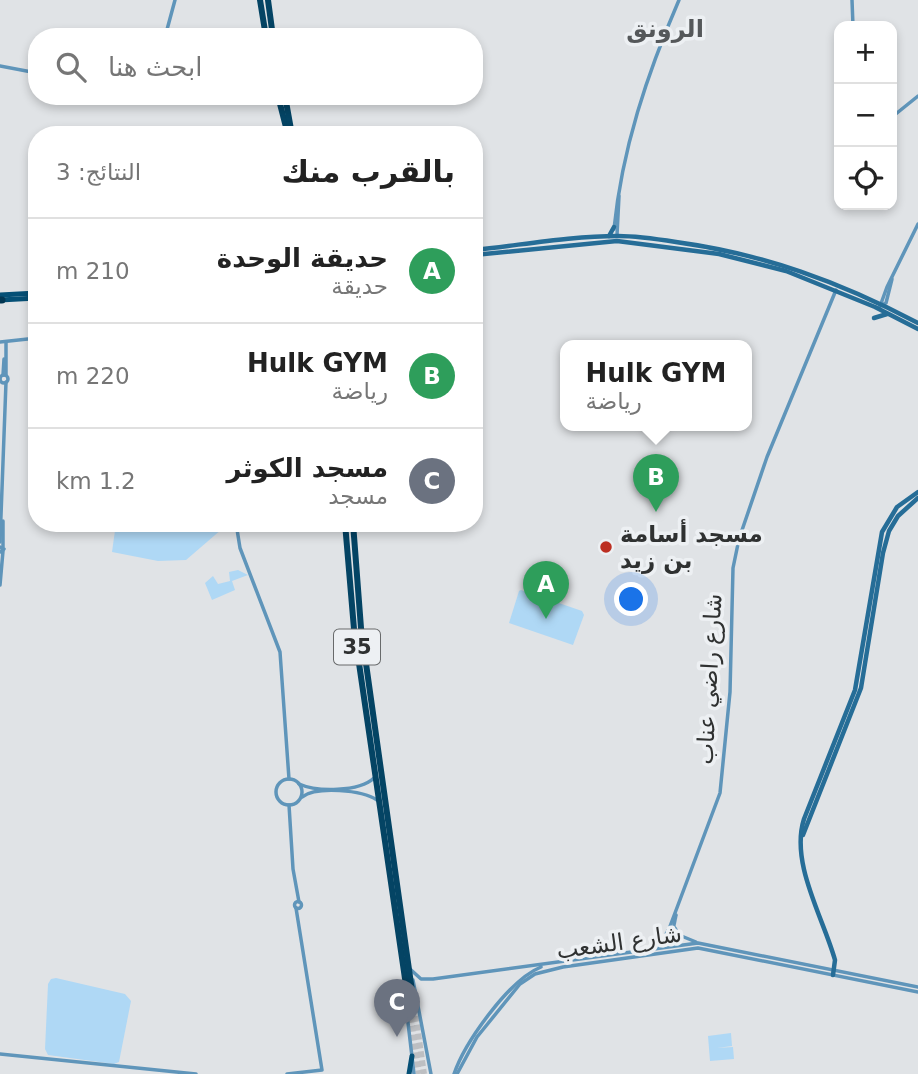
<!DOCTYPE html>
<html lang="ar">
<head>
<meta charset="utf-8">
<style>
	body { margin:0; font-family:"DejaVu Sans",Cairo,sans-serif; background:#f2f2f2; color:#222; direction:rtl }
	.controls { position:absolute; right:21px; top:21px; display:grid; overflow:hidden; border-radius:14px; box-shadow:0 4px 10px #0003 }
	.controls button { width:63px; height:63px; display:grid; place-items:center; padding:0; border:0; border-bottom:2px solid #e0e0e0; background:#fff; color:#222; font:35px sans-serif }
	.you { position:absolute; left:632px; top:600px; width:24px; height:24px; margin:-18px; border:5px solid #fff; border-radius:50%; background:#1a73e8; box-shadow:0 0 0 10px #1a73e833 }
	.badge { display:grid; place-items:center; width:46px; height:46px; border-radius:50%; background:#bc2f22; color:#fff; font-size:23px; font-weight:700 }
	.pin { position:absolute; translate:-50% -58px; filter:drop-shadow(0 2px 4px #0008) }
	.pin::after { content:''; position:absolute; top:37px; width:24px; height:21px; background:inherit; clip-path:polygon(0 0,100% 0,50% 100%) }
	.popup { position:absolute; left:560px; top:340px; width:192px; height:91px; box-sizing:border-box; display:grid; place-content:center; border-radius:14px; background:#fff; filter:drop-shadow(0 2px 5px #0005); font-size:23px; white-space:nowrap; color:#767676 }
	.popup b { font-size:26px; color:#222 }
	.popup::after { content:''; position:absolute; left:50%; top:100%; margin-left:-14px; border:14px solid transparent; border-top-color:#fff }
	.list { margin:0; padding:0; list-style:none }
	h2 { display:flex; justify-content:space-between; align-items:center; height:91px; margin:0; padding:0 28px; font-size:30px }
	h2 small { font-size:23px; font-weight:400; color:#767676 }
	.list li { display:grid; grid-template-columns:46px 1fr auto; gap:21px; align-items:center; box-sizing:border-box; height:105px; padding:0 28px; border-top:2px solid #e0e0e0 }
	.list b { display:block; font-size:26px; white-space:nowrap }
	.list p { margin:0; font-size:23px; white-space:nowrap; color:#767676 }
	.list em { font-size:23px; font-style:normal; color:#767676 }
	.icon { flex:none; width:38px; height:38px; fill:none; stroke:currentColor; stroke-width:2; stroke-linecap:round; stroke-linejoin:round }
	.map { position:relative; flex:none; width:918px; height:1074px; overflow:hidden; direction:ltr }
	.search { position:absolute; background:#fff; box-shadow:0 4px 10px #0003; left:28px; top:28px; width:455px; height:77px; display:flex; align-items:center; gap:18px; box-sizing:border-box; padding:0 24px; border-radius:28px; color:#767676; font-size:26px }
	.panel { position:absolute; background:#fff; box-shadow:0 4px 10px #0003; left:28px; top:126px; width:455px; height:406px; border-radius:28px; direction:rtl }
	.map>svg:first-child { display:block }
	.green { fill:#afd8f5 }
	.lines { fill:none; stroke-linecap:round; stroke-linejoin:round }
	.trunk-tunnel { stroke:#bdbfc2; stroke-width:6; stroke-dasharray:6 3; stroke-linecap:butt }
	.tertiary { stroke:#5f95ba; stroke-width:3.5 }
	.secondary { stroke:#266d97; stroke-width:4.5 }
	.primary { stroke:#055076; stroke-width:5 }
	.trunk { stroke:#044464; stroke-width:6 }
	.motorway { stroke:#023753; stroke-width:7 }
	.poi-dot { fill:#bc2f22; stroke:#edf0f3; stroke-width:2.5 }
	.labels { text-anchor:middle; stroke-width:7; stroke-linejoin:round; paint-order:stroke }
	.shield { fill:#edf0f3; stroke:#686a6b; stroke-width:2 }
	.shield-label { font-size:21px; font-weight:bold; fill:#2f3131 }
	.poi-label { font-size:23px; font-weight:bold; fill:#2f3131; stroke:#edf0f3; text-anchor:start }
	.street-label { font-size:23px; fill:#2f3131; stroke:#edf0f3 }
	.neighbourhood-label { font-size:24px; font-weight:bold; fill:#55585a; stroke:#edf0f3 }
</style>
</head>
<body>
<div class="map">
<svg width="918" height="1074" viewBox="0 0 918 1074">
	<rect width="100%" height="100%" fill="#e0e3e6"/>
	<g class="green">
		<path d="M 116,523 L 229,523 L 186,560 L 158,561 L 112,552 Z"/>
		<path d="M 238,570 L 248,575 L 232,581 L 235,590 L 212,600 L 205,583 L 213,576 L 218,584 L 230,581 L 229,572 Z"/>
		<path d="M 521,590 L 582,611 L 584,615 L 573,645 L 509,623 L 519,591 Z"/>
		<path d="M 56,978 L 125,994 L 131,1001 L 119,1062 L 114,1064 L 48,1055 L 45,1049 L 48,984 L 51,979 Z"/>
		<path d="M 731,1033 L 732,1046 L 717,1048 L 733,1047 L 734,1059 L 710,1061 L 708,1036 Z"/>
	</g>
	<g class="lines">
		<g class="trunk-tunnel">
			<path d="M 413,998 L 424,1074"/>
			<path d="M 408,999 L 419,1074"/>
		</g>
		<g class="tertiary">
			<path d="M 852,0 L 853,26"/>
			<path d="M 165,37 L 175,0"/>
			<path d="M 0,66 L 37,73"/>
			<path d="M 154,96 L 157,96"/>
			<path d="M 892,117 L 918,96"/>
			<path d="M 614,229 C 622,149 647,74 679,0"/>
			<path d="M 617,235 L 619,196"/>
			<path d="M 881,305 L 886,303 L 892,279"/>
			<path d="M 879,309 L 887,287 L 918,224"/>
			<path d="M 0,342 L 37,338"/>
			<path d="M 6,342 L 6,375"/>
			<circle cx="4" cy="379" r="4"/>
			<path d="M 3,375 L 4,359"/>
			<path d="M 3,521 L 3,547"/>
			<path d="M 236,523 L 240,548 L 280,652 L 289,779"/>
			<path d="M 0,542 L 6,382"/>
			<path d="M 0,547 L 4,549 L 0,552"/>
			<path d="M 0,585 L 3,551"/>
			<circle cx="289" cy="792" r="13"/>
			<path d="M 299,784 C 317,792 359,792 374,778"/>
			<path d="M 302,797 C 317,786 362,790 377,800"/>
			<path d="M 289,805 L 293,869 L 299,902"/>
			<circle cx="298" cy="905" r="3.5"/>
			<path d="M 675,928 L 679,935 L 696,942"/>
			<path d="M 670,945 L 676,915"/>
			<path d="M 658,948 L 669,929 L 720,793 L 730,692 L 733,568 L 739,539 L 767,457 L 836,290"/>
			<path d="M 410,969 L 421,979 L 433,979 L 698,943 L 918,987"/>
			<path d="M 413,980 L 431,1074"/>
			<path d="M 405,997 L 414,1074"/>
			<path d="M 0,1054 L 196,1074"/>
			<path d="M 287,1074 L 322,1070 L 296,908"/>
			<path d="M 454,1074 C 465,1042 509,980 541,967"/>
			<path d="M 457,1074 L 477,1037 L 520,984 L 535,974 L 563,967 L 698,948 L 918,992"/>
		</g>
		<g class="secondary">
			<path d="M 609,236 L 614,227"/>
			<path d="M 474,250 C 522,245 570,236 618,236 C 638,236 657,239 676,242 C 764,254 840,282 918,323"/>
			<path d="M 474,255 L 617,241 L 719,254 L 786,271 L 875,307 L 918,329"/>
			<path d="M 874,318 L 887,314"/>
			<path d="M 803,835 L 861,688 L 883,553 L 889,531 L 898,516 L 918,498"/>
			<path d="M 833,975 L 835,960 C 823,917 790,863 804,819 L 855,690 L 882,532 L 897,507 L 918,492"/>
		</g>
		<g class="primary">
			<path d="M 0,295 L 37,293"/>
			<path d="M 0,300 L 37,298"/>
			<path d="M 409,1074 L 412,1056"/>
		</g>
		<g class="trunk">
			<path d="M 260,0 L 266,37"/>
			<path d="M 268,0 L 273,37"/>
			<path d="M 278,96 L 288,135"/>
			<path d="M 285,96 L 292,135"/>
			<path d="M 345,523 L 354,629 L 408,999"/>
			<path d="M 353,523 L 361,628 L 413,998"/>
		</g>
		<path class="motorway" d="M 0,300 L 2,300"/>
	</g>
	<circle class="poi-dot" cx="606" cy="547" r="7"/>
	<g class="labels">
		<rect class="shield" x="334" y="629.5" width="46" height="35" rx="5"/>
		<g class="shield-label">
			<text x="357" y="654">35</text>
		</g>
		<g class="poi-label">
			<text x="620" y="542">مسجد أسامة<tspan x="620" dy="26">بن زيد</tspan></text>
		</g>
		<g class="street-label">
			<text transform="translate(709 679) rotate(-87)" y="8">شارع راضي عناب</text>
			<text transform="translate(619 942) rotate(-8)" y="8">شارع الشعب</text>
		</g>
		<g class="neighbourhood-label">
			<text x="665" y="37">الرونق</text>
		</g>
	</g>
</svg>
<div class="controls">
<button>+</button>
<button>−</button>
<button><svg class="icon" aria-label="locate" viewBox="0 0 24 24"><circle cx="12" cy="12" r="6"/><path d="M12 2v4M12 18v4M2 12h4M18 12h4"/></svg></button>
</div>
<div class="you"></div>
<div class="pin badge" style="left:546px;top:619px;background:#2e9e5b">A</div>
<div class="pin badge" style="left:656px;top:512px;background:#2e9e5b">B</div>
<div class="popup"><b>Hulk GYM</b>رياضة</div>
<div class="pin badge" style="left:397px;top:1037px;background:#6b7280">C</div>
<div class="search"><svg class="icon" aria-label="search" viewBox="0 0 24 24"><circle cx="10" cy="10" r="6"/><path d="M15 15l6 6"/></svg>ابحث هنا</div>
<section class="panel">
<h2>بالقرب منك<small>النتائج: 3</small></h2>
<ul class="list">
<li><span class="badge" style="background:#2e9e5b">A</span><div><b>حديقة الوحدة</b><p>حديقة</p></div><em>210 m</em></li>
<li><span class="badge" style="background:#2e9e5b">B</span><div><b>Hulk GYM</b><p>رياضة</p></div><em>220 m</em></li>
<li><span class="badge" style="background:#6b7280">C</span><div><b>مسجد الكوثر</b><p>مسجد</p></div><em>1.2 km</em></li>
</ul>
</section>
</div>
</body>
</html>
